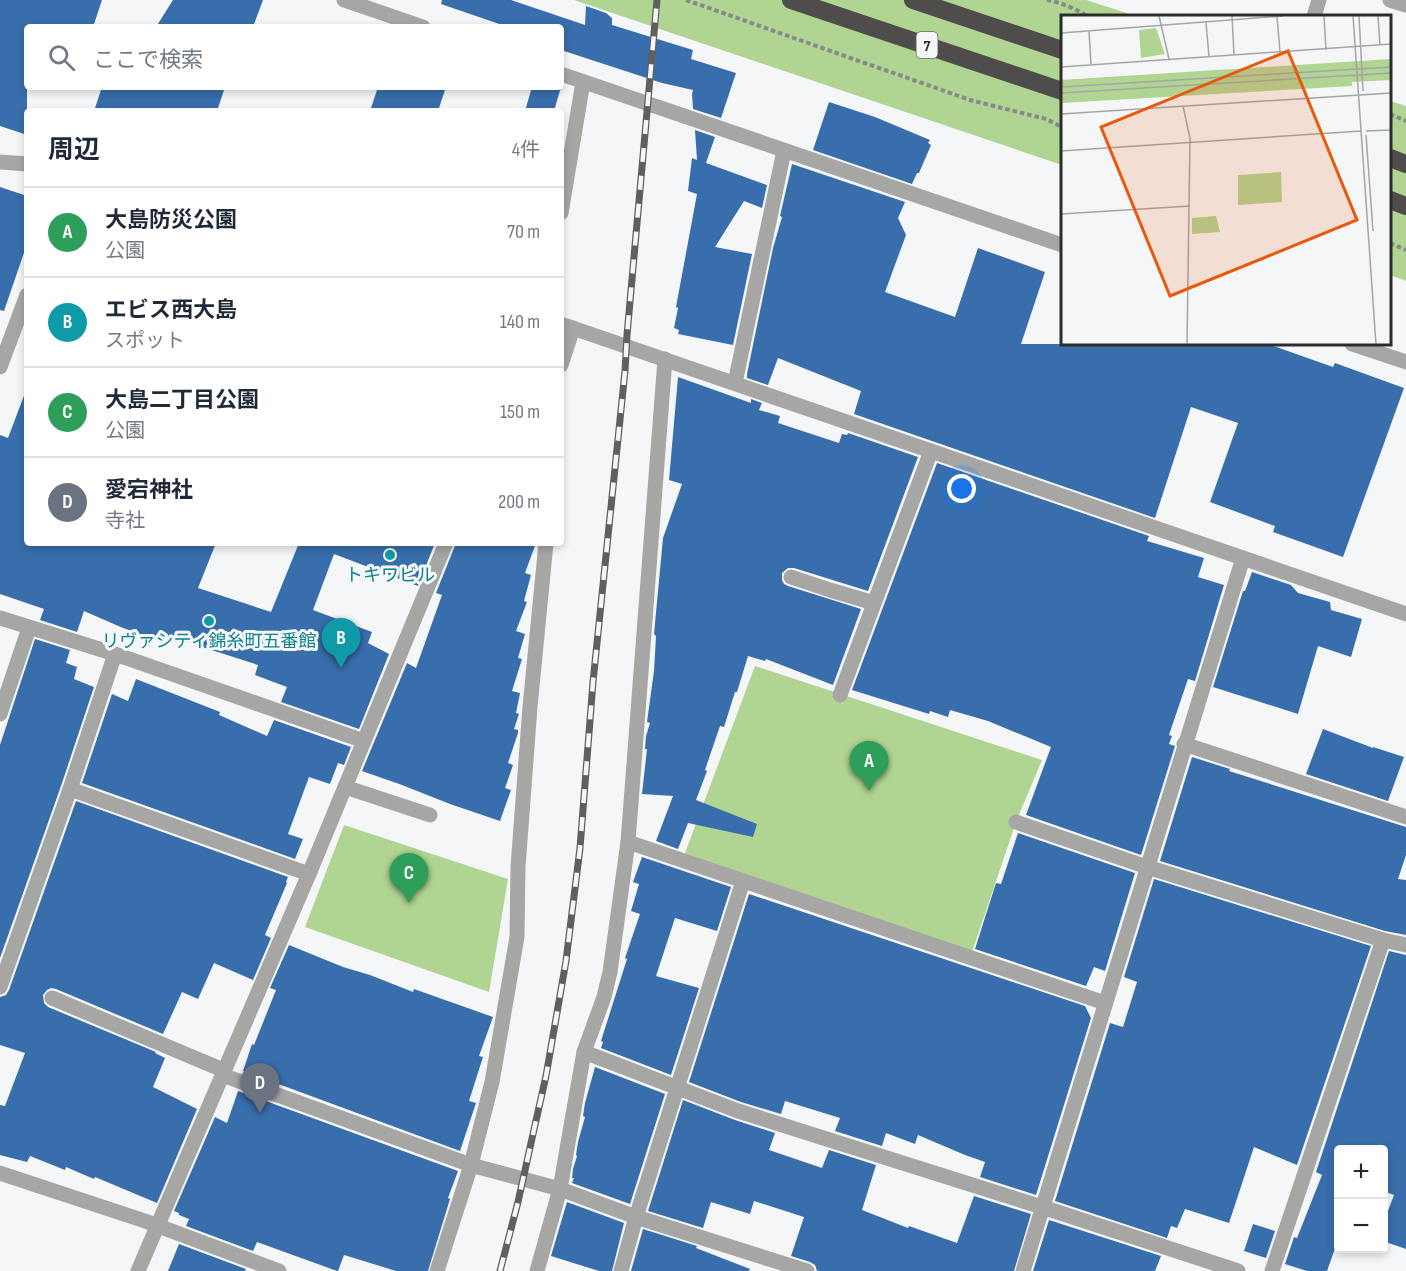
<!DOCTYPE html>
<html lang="ja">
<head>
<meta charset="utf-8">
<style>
	body { margin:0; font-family:"Sofia Sans Condensed","Noto Sans JP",sans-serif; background:#f6f6f7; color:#1f2937 }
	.controls { position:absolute; right:18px; bottom:18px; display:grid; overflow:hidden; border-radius:6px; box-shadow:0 3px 9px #0003 }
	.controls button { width:54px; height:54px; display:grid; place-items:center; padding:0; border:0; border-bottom:2px solid #e0e1e3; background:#fff; color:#1f2937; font:30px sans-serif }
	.you { position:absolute; left:962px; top:489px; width:21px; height:21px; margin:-15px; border:4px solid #fff; border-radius:50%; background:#1a73e8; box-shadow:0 0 0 9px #1a73e833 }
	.badge { display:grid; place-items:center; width:39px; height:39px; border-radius:50%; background:#ac3d9a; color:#fff; font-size:20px; font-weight:700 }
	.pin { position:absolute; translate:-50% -50px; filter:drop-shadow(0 2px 3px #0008) }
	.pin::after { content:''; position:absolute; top:32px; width:21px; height:18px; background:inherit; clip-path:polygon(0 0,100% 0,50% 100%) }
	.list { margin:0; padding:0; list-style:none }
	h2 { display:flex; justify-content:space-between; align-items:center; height:78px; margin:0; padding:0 24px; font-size:26px }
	h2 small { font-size:20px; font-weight:400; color:#747a83 }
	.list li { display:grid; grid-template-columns:39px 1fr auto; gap:18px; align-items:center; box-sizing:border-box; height:90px; padding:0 24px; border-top:2px solid #e0e1e3 }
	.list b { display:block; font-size:22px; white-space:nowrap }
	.list p { margin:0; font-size:20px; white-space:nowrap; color:#747a83 }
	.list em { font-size:20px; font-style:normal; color:#747a83 }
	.icon { flex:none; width:33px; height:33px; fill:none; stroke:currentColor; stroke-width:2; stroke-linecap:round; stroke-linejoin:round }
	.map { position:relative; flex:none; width:1406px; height:1271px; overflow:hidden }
	.search { position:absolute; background:#fff; box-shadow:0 3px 9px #0003; left:24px; top:24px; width:540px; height:66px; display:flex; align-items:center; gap:15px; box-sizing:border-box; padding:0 21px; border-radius:6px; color:#747a83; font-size:22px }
	.panel { position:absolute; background:#fff; box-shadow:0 3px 9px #0003; left:24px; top:108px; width:540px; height:438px; border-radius:6px }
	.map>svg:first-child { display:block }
	.green { fill:#b0d491 }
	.building { fill:#386eab }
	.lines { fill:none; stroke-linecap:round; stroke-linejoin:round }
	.path { stroke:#888989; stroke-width:4; stroke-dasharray:4.5 3; stroke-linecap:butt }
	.minor { stroke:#a6a6a5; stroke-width:15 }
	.highway { stroke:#4e4d4c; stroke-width:18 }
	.rail-casing { stroke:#5f5f5f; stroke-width:7 }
	.rail { stroke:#f5f6f7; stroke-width:4.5; stroke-dasharray:14; stroke-linecap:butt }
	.culture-dot { fill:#0f9aa8; stroke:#f5f6f7; stroke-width:2 }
	.labels { text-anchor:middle; stroke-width:6; stroke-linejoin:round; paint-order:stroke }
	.shield { fill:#f5f6f7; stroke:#686969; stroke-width:1.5 }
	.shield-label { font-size:16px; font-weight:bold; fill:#2c2c2c }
	.culture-label { font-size:18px; fill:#0d838f; stroke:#f5f6f7 }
	.inset-road { fill:none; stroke:#a5a5a6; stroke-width:1.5 }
	.view { fill:#e8590c; fill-opacity:0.15; stroke:#e8590c; stroke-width:3 }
	.inset-edge { fill:none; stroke:#2c2c2c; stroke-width:3 }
</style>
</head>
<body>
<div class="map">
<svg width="1406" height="1271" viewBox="0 0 1406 1271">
	<rect width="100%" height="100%" fill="#f5f6f7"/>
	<g class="green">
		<path d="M 574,0 L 1086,0 L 1136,16 L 1062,16 L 1062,165 Z"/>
		<path d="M 1390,101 L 1406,106 L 1406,281 L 1390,275 Z"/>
		<path d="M 755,666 L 1042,760 L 1016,822 L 970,958 L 682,861 Z"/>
		<path d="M 344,825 L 508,879 L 489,992 L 305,927 Z"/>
	</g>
	<g class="building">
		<path d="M 0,0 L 102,0 L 93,27 L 27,27 L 27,135 L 0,126 Z"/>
		<path d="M 173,0 L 263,0 L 253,27 L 156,27 Z"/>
		<path d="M 442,0 L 511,0 L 585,25 L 586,6 L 606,13 L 612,18 L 612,25 L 693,50 L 691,59 L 736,73 L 721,118 L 693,109 L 692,94 L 693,90 L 662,83 L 561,50 L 561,27 L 508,27 L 441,4 Z"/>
		<path d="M 102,87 L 225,87 L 217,111 L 94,111 Z"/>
		<path d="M 378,87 L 446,87 L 438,111 L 370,111 Z"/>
		<path d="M 532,87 L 561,87 L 554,111 L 525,111 Z"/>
		<path d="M 829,102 L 875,117 L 930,140 L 928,143 L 931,145 L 919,173 L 917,173 L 912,184 L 813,150 Z"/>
		<path d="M 695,130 L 715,137 L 706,163 L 767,185 L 762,208 L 744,201 L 715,247 L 752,254 L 733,345 L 678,334 L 679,330 L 674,328 L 678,308 L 676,307 L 697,194 L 688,191 L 692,158 L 697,160 Z"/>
		<path d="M 792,164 L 905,202 L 898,218 L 906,235 L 885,292 L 955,317 L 978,248 L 1045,272 L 1021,344 L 1268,344 L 1333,367 L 1335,363 L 1404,388 L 1343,557 L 1273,532 L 1275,526 L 1210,502 L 1238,423 L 1191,407 L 1155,518 L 854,414 L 861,391 L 778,358 L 768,385 L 747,378 L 747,374 L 773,248 L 782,217 L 780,216 Z"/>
		<path d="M 0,187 L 27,196 L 27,244 L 4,311 L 0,310 Z"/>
		<path d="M 678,377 L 751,403 L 751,399 L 762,403 L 759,410 L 780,416 L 778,423 L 839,443 L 842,434 L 847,435 L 848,433 L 918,457 L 868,591 L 794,568 L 788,568 L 782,573 L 782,580 L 784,584 L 788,586 L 861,609 L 833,685 L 766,659 L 765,661 L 748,656 L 737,692 L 735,692 L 724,727 L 720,726 L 705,770 L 707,771 L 696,800 L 757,824 L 753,837 L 688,823 L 678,849 L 656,841 L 673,796 L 642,794 L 647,749 L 645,749 L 646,736 L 650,723 L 647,722 L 654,671 L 656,636 L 654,634 L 663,538 L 682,484 L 669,480 Z"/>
		<path d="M 25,393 L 27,393 L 27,543 L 216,543 L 198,588 L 271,612 L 299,543 L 435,543 L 418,586 L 334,554 L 313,610 L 372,632 L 368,643 L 389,654 L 359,729 L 281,702 L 287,687 L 255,675 L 258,665 L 162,634 L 160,641 L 123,628 L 84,611 L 77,632 L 40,620 L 44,609 L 0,594 L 0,435 L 8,438 Z"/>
		<path d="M 937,463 L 1149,536 L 1147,541 L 1204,558 L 1198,577 L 1224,585 L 1195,681 L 1188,679 L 1169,735 L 1172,736 L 1169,744 L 1175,746 L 1141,855 L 1026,815 L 1051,747 L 988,721 L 950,710 L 948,717 L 930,711 L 929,714 L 852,690 Z"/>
		<path d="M 456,543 L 536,543 L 525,573 L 531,575 L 524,601 L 527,602 L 516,631 L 525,634 L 518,658 L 522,659 L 512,691 L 520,693 L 516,713 L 519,714 L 514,729 L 518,730 L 518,733 L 508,763 L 513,765 L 505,788 L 511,790 L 500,821 L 450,804 L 402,785 L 362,771 L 407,663 L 416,668 L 442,595 L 436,593 Z"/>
		<path d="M 1252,572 L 1291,585 L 1298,593 L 1330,602 L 1331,610 L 1362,619 L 1351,657 L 1318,646 L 1298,714 L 1213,687 L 1243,591 L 1245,591 Z"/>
		<path d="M 35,639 L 70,650 L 66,663 L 77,667 L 74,679 L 94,687 L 61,786 L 0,958 L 0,745 Z"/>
		<path d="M 136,679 L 220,712 L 219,715 L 267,736 L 274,720 L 351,747 L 344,765 L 338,763 L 330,784 L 309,777 L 288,834 L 303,839 L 295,859 L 82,783 L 112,694 L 128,701 Z"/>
		<path d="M 1323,729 L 1373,748 L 1373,747 L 1404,757 L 1388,801 L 1306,774 Z"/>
		<path d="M 1192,757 L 1230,769 L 1229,771 L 1406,827 L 1406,855 L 1398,879 L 1406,880 L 1406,935 L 1385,931 L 1160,861 Z"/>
		<path d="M 76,801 L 288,877 L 286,882 L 287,883 L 265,935 L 271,938 L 253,980 L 214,963 L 198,999 L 182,992 L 163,1034 L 56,989 L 51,988 L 47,990 L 43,995 L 44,1003 L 48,1007 L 156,1052 L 155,1053 L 165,1058 L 153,1087 L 197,1109 L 157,1203 L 95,1177 L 94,1179 L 66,1167 L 65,1170 L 30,1156 L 27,1162 L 0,1155 L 0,1105 L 5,1106 L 25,1053 L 0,1045 L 0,997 L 6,995 L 9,990 Z"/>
		<path d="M 1018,833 L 1135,873 L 1105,971 L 1094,967 L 1086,986 L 975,949 L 996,883 L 1001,884 Z"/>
		<path d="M 642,857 L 731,887 L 717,931 L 675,918 L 656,976 L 699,988 L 671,1075 L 601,1048 L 603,1042 L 601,1041 L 627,959 L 625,958 L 640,914 L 631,911 L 639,884 L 633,882 Z"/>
		<path d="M 1154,879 L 1371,946 L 1297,1165 L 1254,1147 L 1229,1223 L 1185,1209 L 1177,1228 L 1171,1226 L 1167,1238 L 1055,1201 L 1110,1023 L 1123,1027 L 1137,982 L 1124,977 Z"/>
		<path d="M 749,894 L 1085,1006 L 1091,1018 L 1036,1195 L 980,1177 L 985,1162 L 965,1155 L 918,1135 L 915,1144 L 886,1133 L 882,1146 L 835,1131 L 840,1118 L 785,1101 L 781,1114 L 741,1102 L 689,1082 Z"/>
		<path d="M 289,945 L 343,967 L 370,975 L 413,992 L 414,989 L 493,1017 L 479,1056 L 483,1057 L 469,1101 L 476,1103 L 460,1151 L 243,1071 L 252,1044 L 254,1045 L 276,990 L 270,988 Z"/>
		<path d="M 1389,951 L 1406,955 L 1406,1249 L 1383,1241 L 1383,1224 L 1394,1195 L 1383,1191 L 1383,1149 L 1338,1149 L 1338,1240 L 1327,1271 L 1307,1271 L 1285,1264 L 1294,1237 L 1297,1238 L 1322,1175 L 1316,1172 Z"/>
		<path d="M 595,1067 L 665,1094 L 630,1204 L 572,1183 L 574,1178 L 572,1178 L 573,1169 L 577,1156 L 576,1155 L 578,1142 L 585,1117 L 583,1116 L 585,1103 Z"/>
		<path d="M 238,1091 L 458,1171 L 448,1198 L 450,1199 L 428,1271 L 396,1271 L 344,1255 L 338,1271 L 337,1271 L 257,1242 L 253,1251 L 186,1226 L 189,1219 L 179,1215 L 179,1213 L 174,1211 L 215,1117 L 227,1123 Z"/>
		<path d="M 683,1100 L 735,1120 L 775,1133 L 769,1150 L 822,1168 L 829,1150 L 876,1165 L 862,1210 L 908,1228 L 909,1226 L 957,1243 L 974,1196 L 1031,1214 L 1014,1271 L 817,1271 L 815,1265 L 810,1262 L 791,1256 L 804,1217 L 754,1201 L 750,1214 L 711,1202 L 703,1228 L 648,1211 Z"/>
		<path d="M 567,1202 L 624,1223 L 612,1271 L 599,1271 L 551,1256 Z"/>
		<path d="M 1049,1220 L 1161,1256 L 1155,1271 L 1033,1271 Z"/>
		<path d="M 1253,1224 L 1275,1231 L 1266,1258 L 1244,1251 Z"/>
		<path d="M 643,1229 L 697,1246 L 696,1248 L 750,1269 L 749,1271 L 631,1271 Z"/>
		<path d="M 179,1244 L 246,1269 L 245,1271 L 168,1271 Z"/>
	</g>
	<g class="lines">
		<g class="path">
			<path d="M 686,0 L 970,100 L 1046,119 L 1062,127"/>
			<path d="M 1047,0 C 1060,2 1076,9 1087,16"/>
			<path d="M 1390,114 L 1406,121"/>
			<path d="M 1390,243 L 1406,250"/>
		</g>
		<g class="minor">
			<path d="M 344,0 L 423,27"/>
			<path d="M 1390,0 L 1406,5"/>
			<path d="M 1314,16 L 1319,0"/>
			<path d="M 561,74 L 1062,245"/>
			<path d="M 0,162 L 27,164"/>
			<path d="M 561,213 L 583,82"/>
			<path d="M 561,324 L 1406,614"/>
			<path d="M 1352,344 L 1406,362"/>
			<path d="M 561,365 L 573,328"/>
			<path d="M 0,367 L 27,295"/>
			<path d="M 735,383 L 784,151"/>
			<path d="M 791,577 L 830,590 L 874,603"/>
			<path d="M 0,618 L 115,654 L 364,741"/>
			<path d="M 840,695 L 931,451"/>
			<path d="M 0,714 L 29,628"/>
			<path d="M 1184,744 L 1406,817"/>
			<path d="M 345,787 L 430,815"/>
			<path d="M 70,789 L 309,874"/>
			<path d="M 1016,822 L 1147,867 L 1383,940 L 1406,945"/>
			<path d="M 628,842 L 1105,1003"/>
			<path d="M 0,987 L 70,789 L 115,654"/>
			<path d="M 52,998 L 223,1070"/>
			<path d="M 584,1052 L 738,1111 L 1042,1207 L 1238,1271"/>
			<path d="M 222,1075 L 471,1165 L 560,1189 L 636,1217 L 807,1271"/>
			<path d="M 0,1173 L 145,1221 L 279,1271"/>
			<path d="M 138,1271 L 309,874 L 446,543"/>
			<path d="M 437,1271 L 471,1165 L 492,1082 L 517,937 L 518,867 L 530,707 L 546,543"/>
			<path d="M 537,1271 L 560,1189 L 584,1052 L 604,997 L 610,972 L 628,842 L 665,359"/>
			<path d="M 621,1271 L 636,1217 L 743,881"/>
			<path d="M 1023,1271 L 1243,558"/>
			<path d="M 1272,1271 L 1383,940"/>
		</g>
		<g class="highway">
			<path d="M 791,0 L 1062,91"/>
			<path d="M 913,0 L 1062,50"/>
			<path d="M 1390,158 L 1406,164"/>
			<path d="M 1390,200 L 1406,206"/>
		</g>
		<g class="rail-casing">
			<path id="rail" d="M 500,1271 L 518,1202 L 533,1134 L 546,1076 L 566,961 L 580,848 L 593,682 L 625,371 L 627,335 L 657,0"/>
		</g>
		<use href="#rail" class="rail"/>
	</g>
	<g class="culture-dot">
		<circle cx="390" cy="555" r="6"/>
		<circle cx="209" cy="621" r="6"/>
	</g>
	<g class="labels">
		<rect class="shield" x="916.5" y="32" width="21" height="26" rx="4.5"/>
		<g class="shield-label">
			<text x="927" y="51">7</text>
		</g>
		<g class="culture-label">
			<text x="390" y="581">トキワビル</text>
			<text x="209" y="647">リヴァシティ錦糸町五番館</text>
		</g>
	</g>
	<g transform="translate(1061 15)">
		<rect width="330" height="330" fill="#f5f6f7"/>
		<path d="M 95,13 L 104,39 L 80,43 L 78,15 ZM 330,44 L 330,65 L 291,67 L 291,71 L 0,88 L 0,65 ZM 220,157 L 221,187 L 177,190 L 177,160 ZM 155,201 L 159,217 L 131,219 L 131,203 Z" fill="#b0d491"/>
		<path class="inset-road" d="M 98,1 L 108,44M 171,1 L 173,40M 216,1 L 219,37M 263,1 L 265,35M 292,1 L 315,329M 298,1 L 302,76M 317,1 L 319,30M 145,7 L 148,42M 28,16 L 30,49M 0,18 L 222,1M 0,52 L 330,29M 0,72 L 330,52M 0,78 L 330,58M 122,91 L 129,123 L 126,329M 0,99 L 330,78M 305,116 L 330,115M 305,120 L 312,216M 0,136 L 300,116M 0,199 L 129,191"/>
		<path class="view" d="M 227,36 L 296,205 L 109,281 L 40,112 Z"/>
		<rect width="330" height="330" class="inset-edge"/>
	</g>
</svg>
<div class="controls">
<button>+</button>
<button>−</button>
</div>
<div class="you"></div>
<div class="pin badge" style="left:869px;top:791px;background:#2e9e5b">A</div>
<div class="pin badge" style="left:341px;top:668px;background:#0f9aa8">B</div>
<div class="pin badge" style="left:409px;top:903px;background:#2e9e5b">C</div>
<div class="pin badge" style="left:260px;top:1113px;background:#6b7280">D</div>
<div class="search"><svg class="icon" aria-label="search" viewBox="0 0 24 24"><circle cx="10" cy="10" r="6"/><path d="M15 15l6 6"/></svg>ここで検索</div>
<section class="panel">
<h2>周辺<small>4件</small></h2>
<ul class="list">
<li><span class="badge" style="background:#2e9e5b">A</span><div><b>大島防災公園</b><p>公園</p></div><em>70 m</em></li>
<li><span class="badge" style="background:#0f9aa8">B</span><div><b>エビス西大島</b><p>スポット</p></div><em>140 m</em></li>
<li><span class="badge" style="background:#2e9e5b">C</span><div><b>大島二丁目公園</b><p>公園</p></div><em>150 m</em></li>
<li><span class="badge" style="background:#6b7280">D</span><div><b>愛宕神社</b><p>寺社</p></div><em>200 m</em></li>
</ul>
</section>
</div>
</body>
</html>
